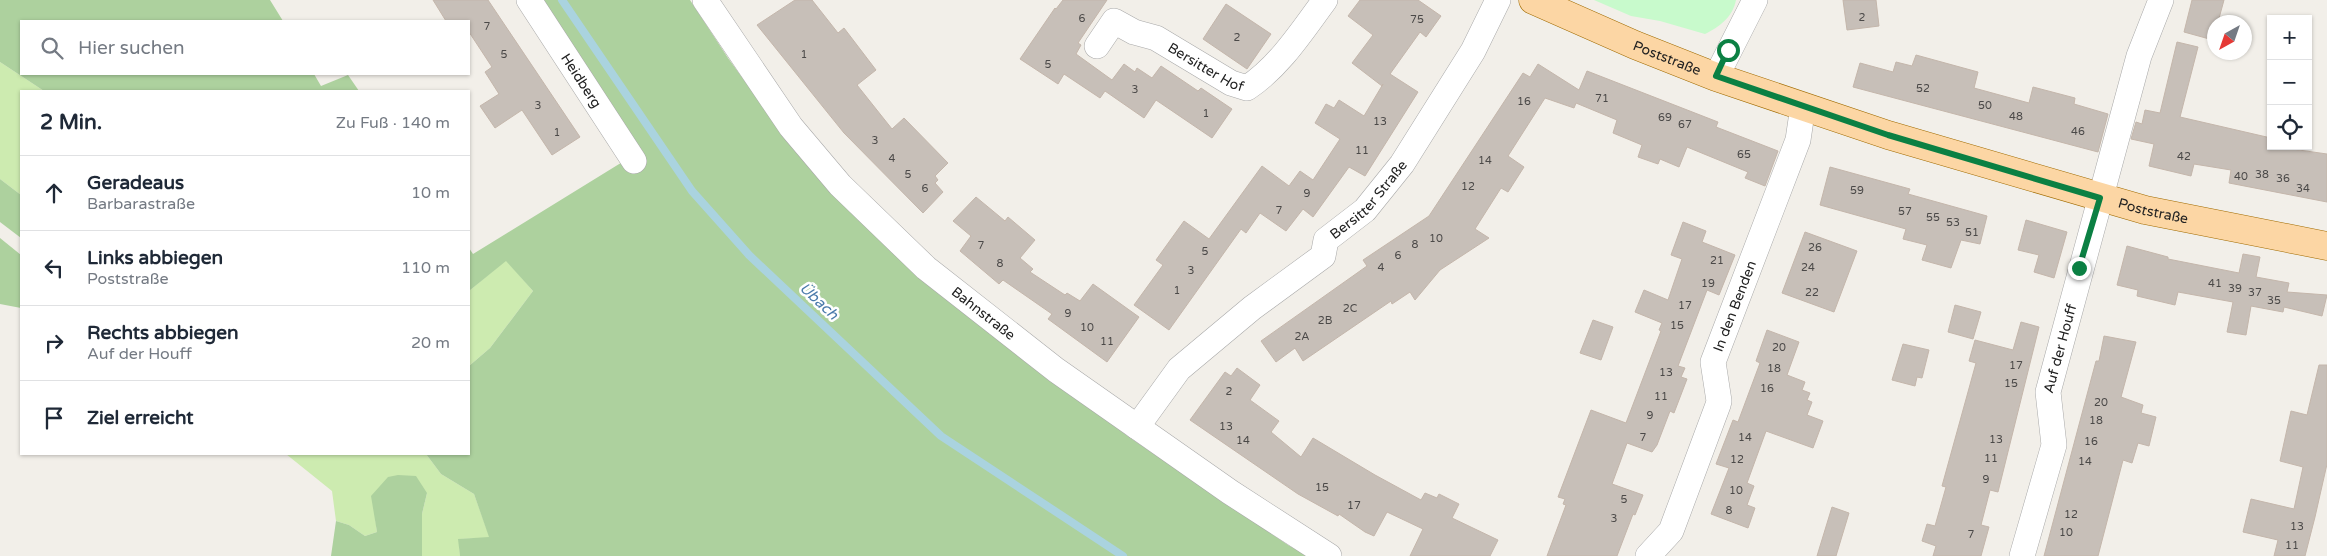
<!DOCTYPE html>
<html lang="de">
<head>
<meta charset="utf-8">
<style>
	body { margin:0; font-family:"Varela Round",sans-serif; background:#f2f2f3; color:#1f2937 }
	.controls { position:absolute; right:15px; top:15px; display:grid; overflow:hidden; border-radius:0px; box-shadow:0 1px 4px #0004 }
	.controls button { width:45px; height:45px; display:grid; place-items:center; padding:0; border:0; border-bottom:1px solid #e0e1e3; background:#fff; color:#1f2937; font:25px sans-serif }
	.compass { position:absolute; left:2207px; top:15px; width:45px; height:45px; border-radius:50%; background:#fff; box-shadow:0 1px 4px #0004; rotate:220deg }
	.stop { position:absolute; width:15px; height:15px; margin:-11px; border:4px solid #0b8043; border-radius:50%; background:#fff }
	.stop.end { background:#0b8043; border-color:#fff; box-shadow:0 1px 5px #0008 }
	.list { margin:0; padding:0; list-style:none }
	h2 { display:flex; justify-content:space-between; align-items:center; height:65px; margin:0; padding:0 20px; font-size:21px }
	h2 small { font-size:16px; font-weight:400; color:#747a83 }
	.list li { display:grid; grid-template-columns:32px 1fr auto; gap:15px; align-items:center; box-sizing:border-box; height:75px; padding:0 20px; border-top:1px solid #e0e1e3 }
	.list b { display:block; font-size:19px; white-space:nowrap }
	.list p { margin:0; font-size:16px; white-space:nowrap; color:#747a83 }
	.list em { font-size:16px; font-style:normal; color:#747a83 }
	.icon { flex:none; width:28px; height:28px; fill:none; stroke:currentColor; stroke-width:2; stroke-linecap:round; stroke-linejoin:round }
	.map { position:relative; flex:none; width:2327px; height:556px; overflow:hidden }
	.search { position:absolute; background:#fff; box-shadow:0 1px 4px #0004; left:20px; top:20px; width:450px; height:55px; display:flex; align-items:center; gap:12px; box-sizing:border-box; padding:0 18px; border-radius:0px; color:#747a83; font-size:19px }
	.panel { position:absolute; background:#fff; box-shadow:0 1px 4px #0004; left:20px; top:90px; width:450px; height:365px; border-radius:0px }
	.map>svg:first-child { display:block }
	.grass { fill:#cdebb0 }
	.forest { fill:#add19e }
	.park { fill:#c8facc }
	.lines { fill:none; stroke-linecap:round; stroke-linejoin:round }
	.stream { stroke:#aad3df; stroke-width:8 }
	.building { fill:#c7bfb8; stroke:#c4b6ab }
	.minor-casing { stroke:#a9a9a9; stroke-width:26 }
	.major-casing { stroke:#a06b00; stroke-width:29 }
	.minor { stroke:#fff; stroke-width:25 }
	.major { stroke:#fcd6a4; stroke-width:28 }
	.route { stroke:#0b8043; stroke-width:6 }
	.labels { text-anchor:middle; stroke-width:5; stroke-linejoin:round; paint-order:stroke }
	.number-label { font-size:11px; fill:#4b4948 }
	.street-label { font-size:14px; fill:#222; stroke:#fff }
	.water-label { font-size:15px; font-style:italic; fill:#4a7aab; stroke:#fff }
</style>
</head>
<body>
<div class="map">
<svg width="2327" height="556" viewBox="0 0 2327 556">
	<rect width="100%" height="100%" fill="#f2efe9"/>
	<g class="grass">
		<path d="M 0,62 L 44,91 L 21,91 L 21,195 L 0,179 Z"/>
		<path d="M 506,260 L 533,291 L 490,348 L 469,366 L 469,291 Z"/>
		<path d="M 286,454 L 426,454 L 441,474 L 474,494 L 490,538 L 459,539 L 460,556 L 422,556 L 422,514 L 427,493 L 375,516 L 377,532 L 365,536 L 349,525 L 336,521 L 332,491 Z"/>
	</g>
	<g class="forest">
		<path d="M 0,0 L 270,0 L 283,21 L 21,21 L 21,74 L 314,74 L 321,86 L 348,75 L 359,91 L 44,91 L 0,62 Z"/>
		<path d="M 538,0 L 690,0 L 728,58 L 781,131 L 958,307 L 1129,437 L 1288,545 L 1308,556 L 460,556 L 458,539 L 489,537 L 474,494 L 441,474 L 426,454 L 469,454 L 469,366 L 490,348 L 533,291 L 506,261 L 469,291 L 469,248 L 473,254 L 624,161 Z"/>
		<path d="M 0,179 L 21,195 L 21,238 L 0,222 Z"/>
		<path d="M 0,238 L 21,255 L 21,308 L 0,304 Z"/>
		<path d="M 398,475 L 416,476 L 427,493 L 422,514 L 422,556 L 331,556 L 336,521 L 349,525 L 365,536 L 377,532 L 371,496 L 388,477 Z"/>
	</g>
	<path class="park" d="M 1594,0 L 1736,0 C 1733,17 1719,27 1705,34 L 1660,21 L 1631,16 Z"/>
	<g class="lines">
		<path class="stream" d="M 562,0 L 692,191 L 749,255 L 941,436 L 1123,556"/>
	</g>
	<g class="building">
		<path d="M 433,0 L 488,0 L 580,137 L 552,155 L 522,110 L 495,128 L 480,106 L 499,94 L 485,72 L 492,67 L 469,32 L 469,21 L 446,21 Z"/>
		<path d="M 795,0 L 812,0 L 838,33 L 844,28 L 876,70 L 857,85 L 892,129 L 904,118 L 948,163 L 935,176 L 938,180 L 935,183 L 943,192 L 923,213 L 844,133 L 757,25 Z"/>
		<path d="M 1063,0 L 1107,0 L 1078,43 L 1081,45 L 1076,54 L 1112,80 L 1124,64 L 1135,72 L 1137,68 L 1152,78 L 1161,66 L 1198,91 L 1201,88 L 1232,109 L 1212,138 L 1156,100 L 1144,118 L 1105,91 L 1100,98 L 1064,74 L 1058,84 L 1020,59 L 1055,8 L 1056,9 Z"/>
		<path d="M 1360,0 L 1418,0 L 1441,16 L 1426,37 L 1420,32 L 1390,74 L 1418,92 L 1365,176 L 1349,167 L 1313,217 L 1303,209 L 1286,231 L 1260,213 L 1246,233 L 1241,229 L 1169,330 L 1134,305 L 1163,265 L 1156,260 L 1184,221 L 1209,239 L 1262,166 L 1289,186 L 1300,171 L 1313,180 L 1340,139 L 1315,123 L 1326,104 L 1334,108 L 1339,100 L 1364,116 L 1383,84 L 1382,86 L 1352,63 L 1373,35 L 1348,16 Z"/>
		<path d="M 1843,0 L 1876,0 L 1879,26 L 1847,30 Z"/>
		<path d="M 2192,0 L 2224,0 L 2218,22 L 2214,22 L 2213,40 L 2184,32 Z"/>
		<path d="M 1226,4 L 1271,34 L 1247,69 L 1203,39 Z"/>
		<path d="M 2177,42 L 2198,47 L 2180,117 L 2271,138 L 2271,146 L 2327,154 L 2327,202 L 2229,183 L 2231,170 L 2194,164 L 2191,176 L 2149,166 L 2154,144 L 2131,139 L 2136,122 L 2142,124 L 2145,110 L 2160,113 Z"/>
		<path d="M 1916,55 L 1978,72 L 1974,88 L 2029,103 L 2033,87 L 2075,98 L 2074,104 L 2108,114 L 2098,152 L 1853,87 L 1860,63 L 1893,72 L 1896,62 L 1912,66 Z"/>
		<path d="M 1538,64 L 1579,90 L 1587,71 L 1718,122 L 1716,127 L 1778,151 L 1765,186 L 1745,178 L 1748,172 L 1687,147 L 1679,167 L 1660,159 L 1658,164 L 1638,157 L 1642,145 L 1613,133 L 1617,120 L 1576,103 L 1574,108 L 1545,98 L 1508,156 L 1524,167 L 1508,192 L 1501,188 L 1475,229 L 1489,238 L 1440,270 L 1415,300 L 1410,292 L 1392,304 L 1391,301 L 1303,361 L 1295,348 L 1276,362 L 1261,341 L 1367,266 L 1363,260 L 1429,216 L 1523,73 L 1530,77 Z"/>
		<path d="M 1830,167 L 1910,189 L 1908,194 L 1987,216 L 1980,244 L 1961,240 L 1951,268 L 1922,260 L 1927,245 L 1903,239 L 1906,229 L 1820,205 Z"/>
		<path d="M 976,197 L 1005,221 L 1008,217 L 1035,240 L 1020,258 L 1033,269 L 1030,272 L 1065,295 L 1067,293 L 1080,301 L 1093,284 L 1139,317 L 1107,362 L 1048,319 L 1052,314 L 1003,280 L 999,284 L 960,251 L 971,236 L 953,221 Z"/>
		<path d="M 2026,220 L 2067,232 L 2054,278 L 2034,272 L 2039,255 L 2018,250 Z"/>
		<path d="M 1683,222 L 1706,231 L 1702,242 L 1735,255 L 1719,295 L 1707,290 L 1678,366 L 1685,368 L 1681,377 L 1687,379 L 1674,413 L 1670,411 L 1657,445 L 1652,452 L 1627,443 L 1619,465 L 1612,484 L 1643,495 L 1635,515 L 1633,514 L 1617,556 L 1547,556 L 1566,505 L 1563,504 L 1565,499 L 1558,497 L 1591,410 L 1626,423 L 1661,331 L 1659,330 L 1662,323 L 1635,312 L 1644,290 L 1668,300 L 1682,259 L 1671,255 Z"/>
		<path d="M 1805,232 L 1857,251 L 1834,312 L 1782,293 Z"/>
		<path d="M 2127,246 L 2168,257 L 2168,259 L 2239,273 L 2243,254 L 2260,257 L 2256,277 L 2289,283 L 2287,292 L 2327,295 L 2322,316 L 2284,307 L 2283,312 L 2251,306 L 2246,335 L 2227,332 L 2233,302 L 2178,292 L 2175,305 L 2137,296 L 2138,290 L 2117,285 Z"/>
		<path d="M 1955,305 L 1981,312 L 1973,339 L 1948,332 Z"/>
		<path d="M 1593,320 L 1613,327 L 1601,360 L 1580,353 Z"/>
		<path d="M 2021,322 L 2039,327 L 1998,492 L 1990,490 L 1981,525 L 1989,527 L 1981,556 L 1933,556 L 1936,546 L 1922,541 L 1927,524 L 1935,526 L 1946,487 L 1942,486 L 1976,363 L 1969,361 L 1975,340 L 2013,350 Z"/>
		<path d="M 1767,330 L 1799,342 L 1787,375 L 1805,382 L 1802,390 L 1810,393 L 1807,400 L 1812,402 L 1807,415 L 1823,421 L 1813,448 L 1766,431 L 1747,483 L 1754,486 L 1747,505 L 1755,508 L 1748,528 L 1711,514 L 1729,468 L 1716,464 L 1733,420 L 1738,422 L 1760,363 L 1756,361 Z"/>
		<path d="M 2104,336 L 2136,342 L 2121,397 L 2143,405 L 2141,413 L 2156,417 L 2149,446 L 2138,443 L 2132,463 L 2123,460 L 2098,556 L 2044,556 L 2096,361 L 2099,361 Z"/>
		<path d="M 1903,344 L 1929,350 L 1922,378 L 1917,377 L 1915,386 L 1892,380 Z"/>
		<path d="M 2319,365 L 2327,365 L 2327,464 L 2315,517 L 2305,556 L 2274,556 L 2278,540 L 2243,532 L 2251,499 L 2294,509 L 2303,467 L 2280,461 L 2291,411 L 2307,415 Z"/>
		<path d="M 1237,368 L 1260,385 L 1250,400 L 1279,421 L 1271,432 L 1301,457 L 1313,438 L 1375,475 L 1421,500 L 1425,493 L 1437,498 L 1439,494 L 1459,504 L 1452,518 L 1498,540 L 1490,556 L 1410,556 L 1423,529 L 1387,512 L 1374,536 L 1365,532 L 1339,514 L 1338,516 L 1298,494 L 1190,420 L 1225,372 L 1231,376 Z"/>
		<path d="M 1832,507 L 1849,513 L 1836,556 L 1817,556 Z"/>
	</g>
	<g class="lines">
		<g class="minor-casing">
			<g id="minor">
				<path id="s1" d="M 529,0 L 634,161"/>
				<path id="s2" d="M 705,0 L 791,127 L 840,185 L 926,268 L 1056,370 L 1230,492 L 1329,556"/>
				<path id="s3" d="M 1097,46 L 1114,21 L 1134,32 L 1156,38 L 1231,83 L 1247,88 C 1280,66 1302,31 1325,0"/>
				<path d="M 1716,77 L 1755,0"/>
				<path id="s4" d="M 1137,427 L 1179,369 L 1252,308 L 1323,256 L 1326,240 L 1365,210 L 1402,164 L 1473,51 L 1498,0"/>
				<path id="s5" d="M 1648,556 L 1671,531 L 1718,405 L 1719,401 L 1713,362 L 1798,140 L 1803,106"/>
				<path id="s6" d="M 2022,556 L 2054,445 L 2048,392 L 2058,355 L 2139,56 L 2161,0"/>
			</g>
		</g>
		<g class="major-casing">
			<g id="major">
				<path id="s7" d="M 1533,0 L 1635,45 L 1716,77 L 1888,135 L 2145,210 L 2327,246"/>
			</g>
		</g>
		<use href="#minor" class="minor"/>
		<use href="#major" class="major"/>
	</g>
	<g class="lines">
		<path class="route" d="M 1728,50 L 1716,76 L 1888,135 L 2100,198 L 2079,268"/>
	</g>
	<g class="labels">
		<g class="number-label">
			<text x="1862" y="21">2</text>
			<text x="1082" y="22">6</text>
			<text x="1417" y="23">75</text>
			<text x="487" y="30">7</text>
			<text x="1237" y="41">2</text>
			<text x="504" y="58">5</text>
			<text x="804" y="58">1</text>
			<text x="1048" y="68">5</text>
			<text x="1923" y="92">52</text>
			<text x="1135" y="93">3</text>
			<text x="1602" y="102">71</text>
			<text x="1524" y="105">16</text>
			<text x="538" y="109">3</text>
			<text x="1985" y="109">50</text>
			<text x="1206" y="117">1</text>
			<text x="2016" y="120">48</text>
			<text x="1665" y="121">69</text>
			<text x="1380" y="125">13</text>
			<text x="1685" y="128">67</text>
			<text x="2078" y="135">46</text>
			<text x="557" y="136">1</text>
			<text x="875" y="144">3</text>
			<text x="1362" y="154">11</text>
			<text x="1744" y="158">65</text>
			<text x="2184" y="160">42</text>
			<text x="892" y="162">4</text>
			<text x="1485" y="164">14</text>
			<text x="908" y="178">5</text>
			<text x="2262" y="178">38</text>
			<text x="2241" y="180">40</text>
			<text x="2283" y="182">36</text>
			<text x="1468" y="190">12</text>
			<text x="925" y="192">6</text>
			<text x="2303" y="192">34</text>
			<text x="1857" y="194">59</text>
			<text x="1307" y="197">9</text>
			<text x="1279" y="214">7</text>
			<text x="1905" y="215">57</text>
			<text x="1933" y="221">55</text>
			<text x="1953" y="226">53</text>
			<text x="1972" y="236">51</text>
			<text x="1436" y="242">10</text>
			<text x="1415" y="248">8</text>
			<text x="981" y="249">7</text>
			<text x="1815" y="251">26</text>
			<text x="1205" y="255">5</text>
			<text x="1398" y="259">6</text>
			<text x="1717" y="264">21</text>
			<text x="1000" y="267">8</text>
			<text x="1381" y="271">4</text>
			<text x="1808" y="271">24</text>
			<text x="1191" y="274">3</text>
			<text x="1708" y="287">19</text>
			<text x="2215" y="287">41</text>
			<text x="2235" y="292">39</text>
			<text x="1177" y="294">1</text>
			<text x="1812" y="296">22</text>
			<text x="2255" y="296">37</text>
			<text x="2274" y="304">35</text>
			<text x="1685" y="309">17</text>
			<text x="1350" y="312">2C</text>
			<text x="1068" y="317">9</text>
			<text x="1325" y="324">2B</text>
			<text x="1677" y="329">15</text>
			<text x="1087" y="331">10</text>
			<text x="1302" y="340">2A</text>
			<text x="1107" y="345">11</text>
			<text x="1779" y="351">20</text>
			<text x="2016" y="369">17</text>
			<text x="1774" y="372">18</text>
			<text x="1666" y="376">13</text>
			<text x="2011" y="387">15</text>
			<text x="1767" y="392">16</text>
			<text x="1229" y="395">2</text>
			<text x="1661" y="400">11</text>
			<text x="2101" y="406">20</text>
			<text x="1650" y="419">9</text>
			<text x="2096" y="424">18</text>
			<text x="1226" y="430">13</text>
			<text x="1643" y="441">7</text>
			<text x="1745" y="441">14</text>
			<text x="1996" y="443">13</text>
			<text x="1243" y="444">14</text>
			<text x="2091" y="445">16</text>
			<text x="1991" y="462">11</text>
			<text x="1737" y="463">12</text>
			<text x="2085" y="465">14</text>
			<text x="1986" y="483">9</text>
			<text x="1322" y="491">15</text>
			<text x="1736" y="494">10</text>
			<text x="1624" y="503">5</text>
			<text x="1354" y="509">17</text>
			<text x="1729" y="514">8</text>
			<text x="2071" y="518">12</text>
			<text x="1614" y="522">3</text>
			<text x="2297" y="530">13</text>
			<text x="2066" y="536">10</text>
			<text x="1971" y="538">7</text>
			<text x="2292" y="549">11</text>
		</g>
		<g class="street-label">
			<text dy="5" stroke="none"><textPath href="#s7" startOffset="146">Poststraße</textPath></text>
			<text dy="5" stroke="none"><textPath href="#s3" startOffset="134">Bersitter Hof</textPath></text>
			<text dy="5" stroke="none"><textPath href="#s1" startOffset="96">Heidberg</textPath></text>
			<text dy="5" stroke="none"><textPath href="#s4" startOffset="330">Bersitter Straße</textPath></text>
			<text dy="5" stroke="none"><textPath href="#s7" startOffset="656">Poststraße</textPath></text>
			<text dy="5" stroke="none"><textPath href="#s5" startOffset="272">In den Benden</textPath></text>
			<text dy="5" stroke="none"><textPath href="#s2" startOffset="422">Bahnstraße</textPath></text>
			<text dy="5" stroke="none"><textPath href="#s6" startOffset="214">Auf der Houff</textPath></text>
		</g>
		<g class="water-label">
			<text transform="translate(819 301) rotate(43)" y="5">Übach</text>
		</g>
	</g>
</svg>
<div class="controls">
<button>+</button>
<button>−</button>
<button><svg class="icon" aria-label="locate" viewBox="0 0 24 24"><circle cx="12" cy="12" r="6"/><path d="M12 2v4M12 18v4M2 12h4M18 12h4"/></svg></button>
</div>
<svg class="compass" viewBox="-18 -18 36 36"><path d="M0-13l5 13h-10z" fill="#e53935"/><path d="M0 13l5-13h-10z" fill="#747a83"/></svg>
<div class="stop" style="left:1728px;top:50px"></div>
<div class="stop end" style="left:2079px;top:268px"></div>
<div class="search"><svg class="icon" aria-label="search" viewBox="0 0 24 24"><circle cx="10" cy="10" r="6"/><path d="M15 15l6 6"/></svg>Hier suchen</div>
<section class="panel">
<h2>2 Min.<small>Zu Fuß · 140 m</small></h2>
<ul class="list">
<li><svg class="icon" aria-label="ahead" viewBox="0 0 24 24"><path d="M12 20V5M6 11l6-6 6 6"/></svg><div><b>Geradeaus</b><p>Barbarastraße</p></div><em>10 m</em></li>
<li><svg class="icon" aria-label="left" viewBox="0 0 24 24"><path d="M17 20v-9H6M10 6l-5 5 5 5"/></svg><div><b>Links abbiegen</b><p>Poststraße</p></div><em>110 m</em></li>
<li><svg class="icon" aria-label="right" viewBox="0 0 24 24"><path d="M7 20v-9h11M14 6l5 5-5 5"/></svg><div><b>Rechts abbiegen</b><p>Auf der Houff</p></div><em>20 m</em></li>
<li><svg class="icon" aria-label="arrive" viewBox="0 0 24 24"><path d="M6 21V4h12l-3 4 3 4H6"/></svg><div><b>Ziel erreicht</b></div></li>
</ul>
</section>
</div>
</body>
</html>
